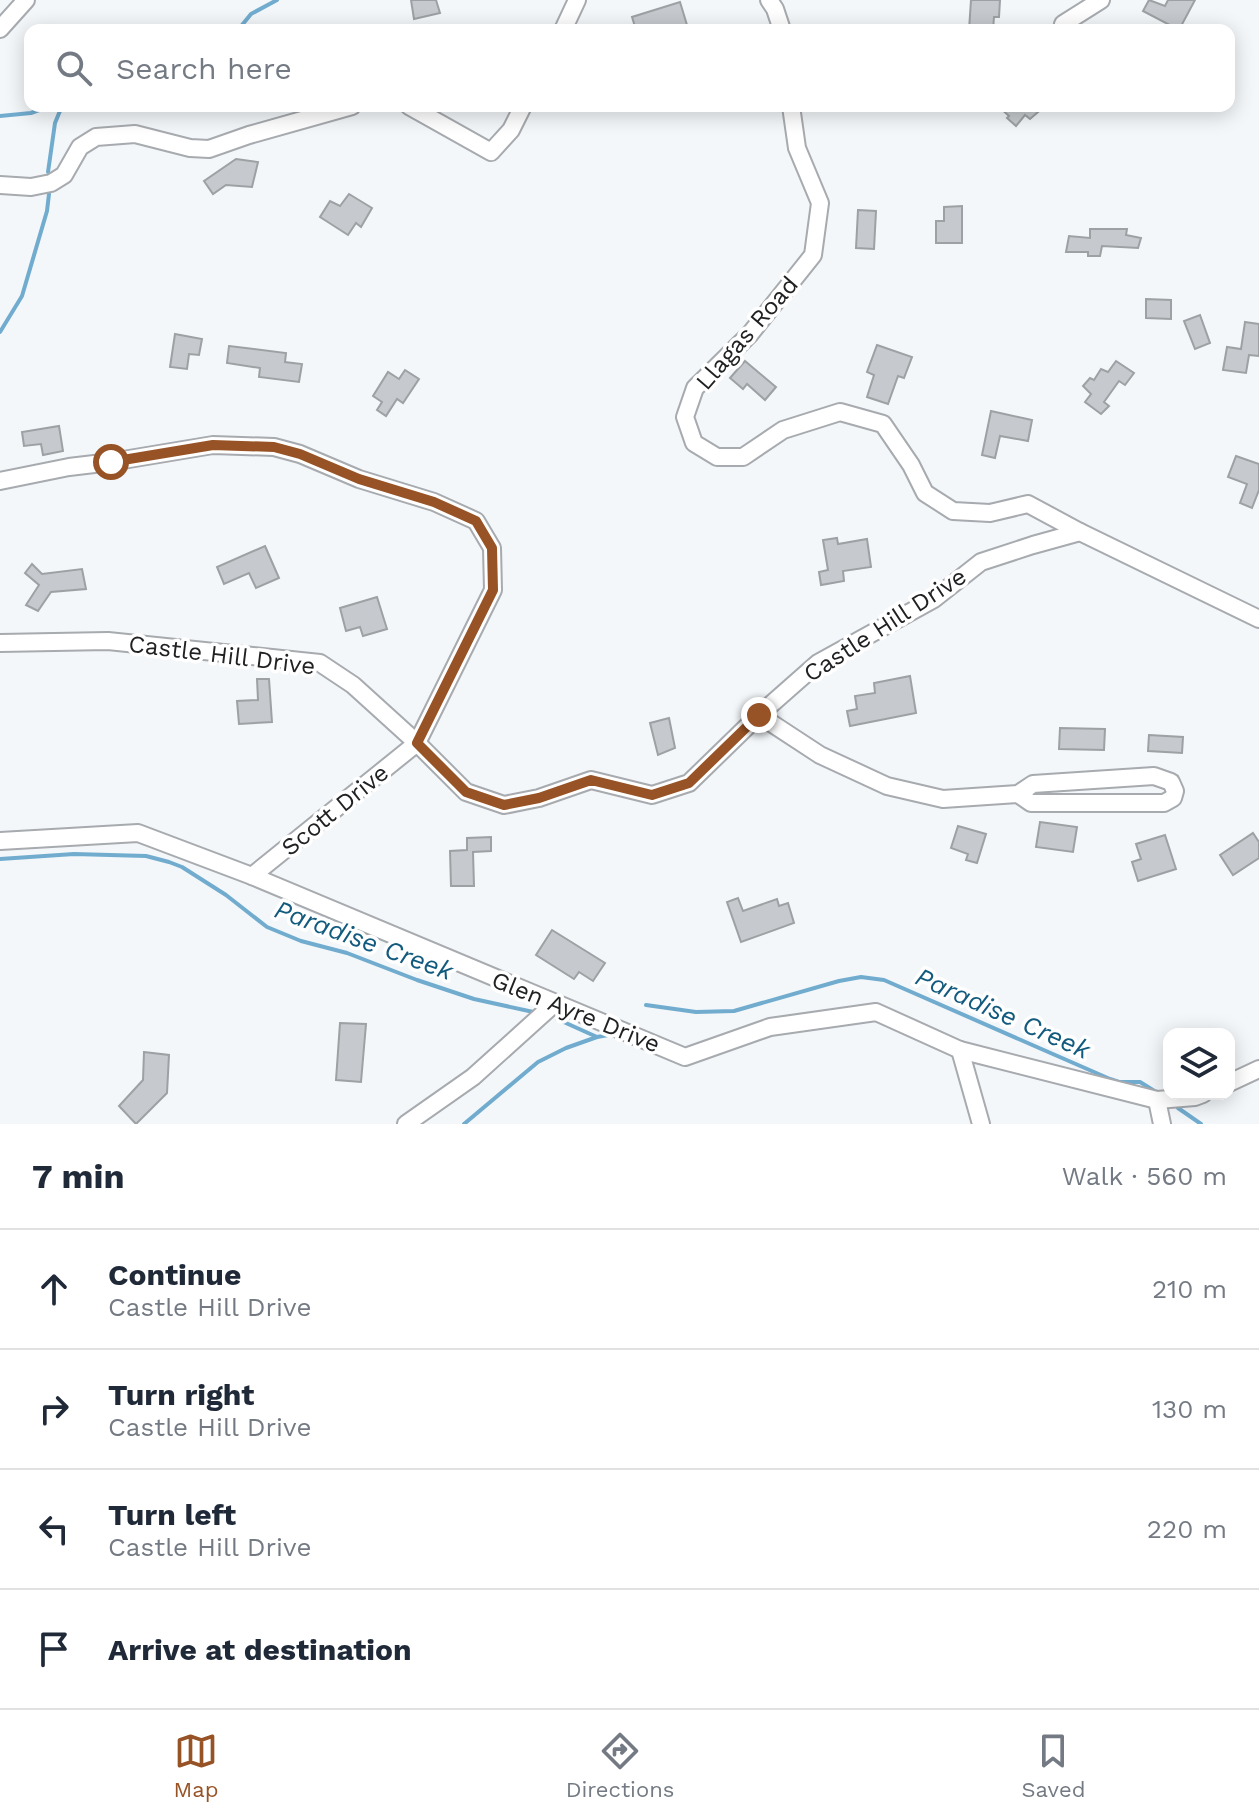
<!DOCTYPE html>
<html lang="en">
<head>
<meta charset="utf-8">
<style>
	body { margin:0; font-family:"Work Sans",sans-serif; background:#f6f6f7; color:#1f2937 }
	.controls { position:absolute; right:24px; bottom:24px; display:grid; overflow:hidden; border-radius:16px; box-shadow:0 4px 20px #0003 }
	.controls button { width:72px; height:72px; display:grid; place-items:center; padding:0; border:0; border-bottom:2px solid #e0e1e3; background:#fff; color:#1f2937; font:40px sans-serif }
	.stop { position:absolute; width:24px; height:24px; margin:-18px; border:6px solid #975325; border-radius:50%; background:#fff }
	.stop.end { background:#975325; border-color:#fff; box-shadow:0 2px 8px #0008 }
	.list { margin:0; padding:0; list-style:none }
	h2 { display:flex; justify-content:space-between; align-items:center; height:104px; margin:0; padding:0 32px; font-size:34px }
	h2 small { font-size:26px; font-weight:400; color:#747a83 }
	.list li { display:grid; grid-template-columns:52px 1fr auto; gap:24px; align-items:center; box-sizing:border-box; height:120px; padding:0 32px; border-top:2px solid #e0e1e3 }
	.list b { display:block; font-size:30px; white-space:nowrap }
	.list p { margin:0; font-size:26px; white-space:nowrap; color:#747a83 }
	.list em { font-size:26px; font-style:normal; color:#747a83 }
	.icon { flex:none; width:44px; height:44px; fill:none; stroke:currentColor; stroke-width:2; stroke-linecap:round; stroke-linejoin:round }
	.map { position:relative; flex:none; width:1259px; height:1124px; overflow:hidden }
	.search { position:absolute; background:#fff; box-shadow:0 4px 20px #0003; left:24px; right:24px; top:24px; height:88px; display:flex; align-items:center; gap:20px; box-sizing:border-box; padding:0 28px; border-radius:16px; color:#747a83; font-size:30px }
	.sheet { height:584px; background:#fff }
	nav { display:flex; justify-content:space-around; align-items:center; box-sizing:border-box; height:112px; border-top:2px solid #e0e1e3; background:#fff; font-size:22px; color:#747a83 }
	nav a { display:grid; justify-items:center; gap:4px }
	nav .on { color:#975325 }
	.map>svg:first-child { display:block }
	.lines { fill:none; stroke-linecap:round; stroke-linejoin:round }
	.stream { stroke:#71accf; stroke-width:4 }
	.building { fill:#c6c9cd; stroke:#9da1a4; stroke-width:2 }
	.minor-casing { stroke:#a7aaae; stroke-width:20 }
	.minor { stroke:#fff; stroke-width:16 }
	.route { stroke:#975325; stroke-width:10 }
	.labels { text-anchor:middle; stroke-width:7; stroke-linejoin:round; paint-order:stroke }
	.street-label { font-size:24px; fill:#202123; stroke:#fff }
	.water-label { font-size:26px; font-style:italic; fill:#135b7e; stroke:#fff }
</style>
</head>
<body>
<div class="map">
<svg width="1259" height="1124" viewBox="0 0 1259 1124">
	<rect width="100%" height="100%" fill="#f3f7fa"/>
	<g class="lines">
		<g class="stream">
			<path d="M 238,30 L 251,14 L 277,0"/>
			<path d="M 0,116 L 31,113 L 50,106"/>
			<path d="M 48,172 L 55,123 L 62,106"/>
			<path d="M 0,332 L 22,296 L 47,211 L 49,194"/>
			<path d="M 0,859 L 74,854 L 146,856 L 169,862 L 182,867 L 226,895 L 267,927 L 301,941 L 347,953 L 417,980 L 474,999 L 538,1013"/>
			<path d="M 646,1005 L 696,1012 L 734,1011 L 839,981 L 861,977 L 884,980 L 1110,1079 L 1119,1082 L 1140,1082 L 1156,1092"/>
			<path d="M 557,1019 L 597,1037 L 614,1034"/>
			<path d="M 1178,1108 L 1201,1124"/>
			<path d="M 464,1124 L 538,1062 L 566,1048 L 597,1037"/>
		</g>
	</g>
	<g class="building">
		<path d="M 411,0 L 436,0 L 440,13 L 414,19 Z"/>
		<path d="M 971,0 L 1000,0 L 999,17 L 994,17 L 993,30 L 969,30 Z"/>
		<path d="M 1149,0 L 1165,6 L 1168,0 L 1195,0 L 1179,30 L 1143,11 Z"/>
		<path d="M 680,2 L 687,25 L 670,30 L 658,30 L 657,27 L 646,30 L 636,30 L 632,17 Z"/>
		<path d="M 998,106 L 1045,106 L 1030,119 L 1025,115 L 1016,126 L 1007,118 L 1009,116 Z"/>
		<path d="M 236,159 L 258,162 L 252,187 L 226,185 L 213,194 L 204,181 Z"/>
		<path d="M 349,194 L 372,208 L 361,227 L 356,223 L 348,235 L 320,217 L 330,201 L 340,206 Z"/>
		<path d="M 962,206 L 962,243 L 936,243 L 936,221 L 944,221 L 944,207 Z"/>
		<path d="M 858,210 L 876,211 L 874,249 L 856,248 Z"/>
		<path d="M 1090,229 L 1127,229 L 1126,235 L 1141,238 L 1138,248 L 1102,246 L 1100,256 L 1088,256 L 1088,252 L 1066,252 L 1069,236 L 1090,238 Z"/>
		<path d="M 1146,299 L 1171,300 L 1171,319 L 1146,318 Z"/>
		<path d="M 1200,315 L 1210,343 L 1195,349 L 1184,321 Z"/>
		<path d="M 1245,322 L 1259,324 L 1259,356 L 1249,355 L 1246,373 L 1223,370 L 1227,347 L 1241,349 Z"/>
		<path d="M 175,334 L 202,339 L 199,355 L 189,354 L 187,369 L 170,367 Z"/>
		<path d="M 877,345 L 912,357 L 904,378 L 898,376 L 888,404 L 867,397 L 874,375 L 867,372 Z"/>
		<path d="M 229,346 L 286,353 L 285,362 L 302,364 L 299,382 L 259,377 L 260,368 L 227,363 Z"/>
		<path d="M 745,361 L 776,387 L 765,400 L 747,384 L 743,389 L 730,378 Z"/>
		<path d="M 1116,361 L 1134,373 L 1125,385 L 1119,381 L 1104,402 L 1109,406 L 1101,414 L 1085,402 L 1091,394 L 1083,386 L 1090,378 L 1094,380 L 1101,369 L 1108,372 Z"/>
		<path d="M 405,370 L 419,379 L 403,403 L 397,399 L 386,416 L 377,410 L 382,402 L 373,396 L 388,372 L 399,379 Z"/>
		<path d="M 991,411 L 1032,420 L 1028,441 L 1000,436 L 995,458 L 982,455 Z"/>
		<path d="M 59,426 L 63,451 L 43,455 L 41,444 L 24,446 L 22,432 Z"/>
		<path d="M 1236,456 L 1259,464 L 1259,490 L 1252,508 L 1240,503 L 1247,484 L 1228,477 Z"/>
		<path d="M 837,538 L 838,544 L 867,539 L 871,567 L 843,571 L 844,581 L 821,585 L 819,572 L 828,570 L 823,540 Z"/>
		<path d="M 265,546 L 279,578 L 256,588 L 249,573 L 224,584 L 217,567 Z"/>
		<path d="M 32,564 L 42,574 L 82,569 L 86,589 L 51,592 L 38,611 L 26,605 L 39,585 L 25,573 Z"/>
		<path d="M 377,597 L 387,629 L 363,636 L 360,627 L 346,631 L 340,608 Z"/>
		<path d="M 910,676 L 916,713 L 850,726 L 847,711 L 857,709 L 855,696 L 875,693 L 874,683 Z"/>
		<path d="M 257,679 L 269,679 L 272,722 L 239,724 L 237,701 L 258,700 Z"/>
		<path d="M 669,718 L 675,748 L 658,755 L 650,723 Z"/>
		<path d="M 1060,728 L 1105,729 L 1104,750 L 1059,749 Z"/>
		<path d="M 1149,735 L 1183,737 L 1182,753 L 1148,751 Z"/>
		<path d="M 1040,822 L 1077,827 L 1073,852 L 1036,847 Z"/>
		<path d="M 958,826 L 986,834 L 977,863 L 966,860 L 968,854 L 951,848 Z"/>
		<path d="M 1253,833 L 1259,842 L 1259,858 L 1233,875 L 1220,855 Z"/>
		<path d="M 1165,835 L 1176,869 L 1138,881 L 1132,862 L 1141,859 L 1136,844 Z"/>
		<path d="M 491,837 L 491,851 L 473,852 L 474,886 L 451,886 L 450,851 L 467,850 L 467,838 Z"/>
		<path d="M 738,898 L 743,911 L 777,899 L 779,906 L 788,903 L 794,923 L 741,942 L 727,902 Z"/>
		<path d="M 552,930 L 605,963 L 593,981 L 579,972 L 574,979 L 536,955 Z"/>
		<path d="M 340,1023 L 366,1024 L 361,1082 L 336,1080 Z"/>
		<path d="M 144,1052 L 169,1055 L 167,1093 L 136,1124 L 119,1106 L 143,1080 Z"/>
	</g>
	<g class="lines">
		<g class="minor-casing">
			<g id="minor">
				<path d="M 769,0 L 775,9 L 782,30"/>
				<path d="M 1063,24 L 1101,0"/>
				<path d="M 0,29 L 26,0"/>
				<path d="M 563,30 L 577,0"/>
				<path d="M 409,106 L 491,152 L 511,130 L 523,106"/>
				<path d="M 791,106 L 797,148 L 820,203 L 813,255 L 750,334 L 695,388 L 685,417 L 694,443 L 717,457 L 743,457 L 783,430 L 840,412 L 883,424 L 911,465 L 925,493 L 953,511 L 990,513 L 1028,504 L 1080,532 L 1259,619"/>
				<path d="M 0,185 L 31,187 L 51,183 L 64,175 L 80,147 L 96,137 L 135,134 L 190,148 L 209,149 L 249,135 L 352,106"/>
				<path d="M 0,481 L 69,467 L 111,462 L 213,445 L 274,447 L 300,454 L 359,479 L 434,502 L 476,521 L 492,548 L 493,590 L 417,743 L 353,685 L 320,663 L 108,641 L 0,643"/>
				<path d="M 759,715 L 820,755 L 887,786 L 943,799 L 1018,794 L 1033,784 L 1154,776 L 1171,782 L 1175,791 L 1173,798 L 1164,803 L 1031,803 L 1018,794"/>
				<path d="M 0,841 L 138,833 L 252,876 L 685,1057 L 770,1027 L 876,1012 L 960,1050 L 1157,1100 L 1195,1097 L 1203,1094"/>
				<path d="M 252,876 L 417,743 L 466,792 L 504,805 L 539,798 L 591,780 L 652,795 L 689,783 L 759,715 L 818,663 L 934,599 L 981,562 L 1033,545 L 1080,532"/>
				<path d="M 960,1050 L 981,1124"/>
				<path d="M 1229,1083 L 1259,1069"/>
				<path d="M 1157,1100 L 1162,1124"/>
				<path d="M 406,1124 L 473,1077 L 554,1004"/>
			</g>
		</g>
		<use href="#minor" class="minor"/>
	</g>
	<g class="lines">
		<path class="route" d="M 111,462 L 213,445 L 274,447 L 300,454 L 359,479 L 434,502 L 476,521 L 492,548 L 493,590 L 417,743 L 466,792 L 504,805 L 539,798 L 591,780 L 652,795 L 689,783 L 759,715"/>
	</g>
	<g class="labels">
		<g class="street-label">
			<text transform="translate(747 333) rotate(-49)" y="8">Llagas Road</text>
			<text transform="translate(885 625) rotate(-33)" y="8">Castle Hill Drive</text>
			<text transform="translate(222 655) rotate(7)" y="8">Castle Hill Drive</text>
			<text transform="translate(335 810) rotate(-39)" y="8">Scott Drive</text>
			<text transform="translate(576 1012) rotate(22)" y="8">Glen Ayre Drive</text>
		</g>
		<g class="water-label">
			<text transform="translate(364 940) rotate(20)" y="9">Paradise Creek</text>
			<text transform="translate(1003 1013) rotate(24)" y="9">Paradise Creek</text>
		</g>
	</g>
</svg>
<div class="controls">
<button><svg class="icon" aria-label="layers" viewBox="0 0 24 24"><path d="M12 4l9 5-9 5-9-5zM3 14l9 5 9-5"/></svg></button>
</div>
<div class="stop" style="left:111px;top:462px"></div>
<div class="stop end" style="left:759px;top:715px"></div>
<div class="search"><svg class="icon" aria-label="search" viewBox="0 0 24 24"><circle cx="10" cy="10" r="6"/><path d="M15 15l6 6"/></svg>Search here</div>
</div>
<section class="sheet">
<h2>7 min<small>Walk · 560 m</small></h2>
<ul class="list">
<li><svg class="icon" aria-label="ahead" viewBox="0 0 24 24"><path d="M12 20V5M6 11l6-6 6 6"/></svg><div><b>Continue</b><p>Castle Hill Drive</p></div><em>210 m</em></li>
<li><svg class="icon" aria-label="right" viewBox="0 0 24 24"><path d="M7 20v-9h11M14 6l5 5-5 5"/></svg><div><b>Turn right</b><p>Castle Hill Drive</p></div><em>130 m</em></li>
<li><svg class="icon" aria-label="left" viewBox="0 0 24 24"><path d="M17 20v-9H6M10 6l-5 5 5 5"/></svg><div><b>Turn left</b><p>Castle Hill Drive</p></div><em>220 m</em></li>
<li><svg class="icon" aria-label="arrive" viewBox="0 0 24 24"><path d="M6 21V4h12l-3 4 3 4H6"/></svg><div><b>Arrive at destination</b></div></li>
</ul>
</section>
<nav>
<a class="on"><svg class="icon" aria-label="map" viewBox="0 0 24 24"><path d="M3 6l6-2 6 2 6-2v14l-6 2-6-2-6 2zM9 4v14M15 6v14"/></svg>Map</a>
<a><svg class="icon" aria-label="directions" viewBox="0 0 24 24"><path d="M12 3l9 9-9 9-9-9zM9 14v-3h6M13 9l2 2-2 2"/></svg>Directions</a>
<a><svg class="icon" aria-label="saved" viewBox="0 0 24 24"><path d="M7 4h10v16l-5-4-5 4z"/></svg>Saved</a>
</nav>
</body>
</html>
